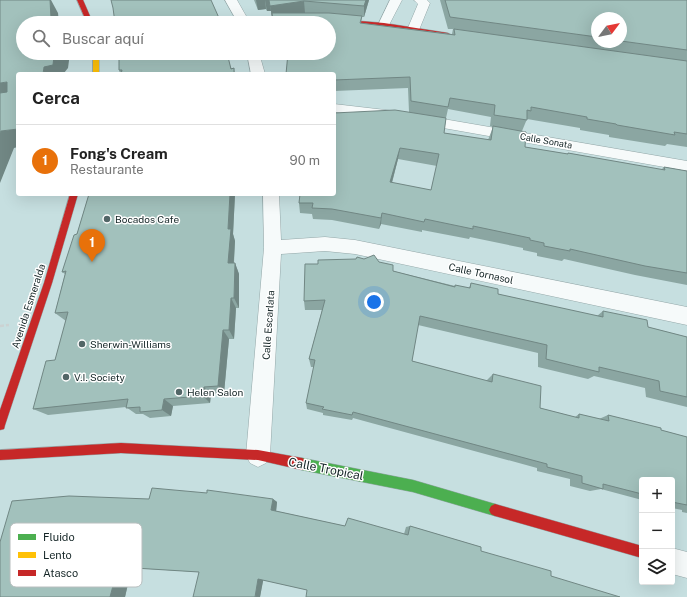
<!DOCTYPE html>
<html lang="es">
<head>
<meta charset="utf-8">
<style>
	body { margin:0; font-family:"Public Sans",sans-serif; background:#f6f6f6; color:#222 }
	.controls { position:absolute; right:12px; bottom:12px; display:grid; overflow:hidden; border-radius:4px; box-shadow:0 4px 16px #0002 }
	.controls button { width:36px; height:36px; display:grid; place-items:center; padding:0; border:0; border-bottom:1px solid #e0e0e0; background:#fff; color:#222; font:20px sans-serif }
	.compass { position:absolute; left:591px; top:12px; width:36px; height:36px; border-radius:50%; background:#fff; box-shadow:0 4px 16px #0002; rotate:58deg }
	.you { position:absolute; left:374px; top:302px; width:14px; height:14px; margin:-10px; border:3px solid #fff; border-radius:50%; background:#1a73e8; box-shadow:0 0 0 6px #1a73e833 }
	.badge { display:grid; place-items:center; width:26px; height:26px; border-radius:50%; background:#526667; color:#fff; font-size:13px; font-weight:700 }
	.pin { position:absolute; translate:-50% -33px; filter:drop-shadow(0 1px 2px #0008) }
	.pin::after { content:''; position:absolute; top:21px; width:14px; height:12px; background:inherit; clip-path:polygon(0 0,100% 0,50% 100%) }
	.list { margin:0; padding:0; list-style:none }
	h2 { display:flex; justify-content:space-between; align-items:center; height:52px; margin:0; padding:0 16px; font-size:17px }
	h2 small { font-size:13px; font-weight:400; color:#767676 }
	.list li { display:grid; grid-template-columns:26px 1fr auto; gap:12px; align-items:center; box-sizing:border-box; height:72px; padding:0 16px; border-top:1px solid #e0e0e0 }
	.list b { display:block; font-size:15px; white-space:nowrap }
	.list p { margin:0; font-size:13px; white-space:nowrap; color:#767676 }
	.list em { font-size:13px; font-style:normal; color:#767676 }
	.icon { flex:none; width:22px; height:22px; fill:none; stroke:currentColor; stroke-width:2; stroke-linecap:round; stroke-linejoin:round }
	.map { position:relative; flex:none; width:687px; height:597px; overflow:hidden }
	.search { position:absolute; background:#fff; box-shadow:0 4px 16px #0002; left:16px; top:16px; width:320px; height:44px; display:flex; align-items:center; gap:10px; box-sizing:border-box; padding:0 14px; border-radius:22px; color:#767676; font-size:15px }
	.panel { position:absolute; background:#fff; box-shadow:0 4px 16px #0002; left:16px; top:72px; width:320px; height:124px; border-radius:4px }
	.map>svg:first-child { display:block }
	.lines { fill:none; stroke-linecap:round; stroke-linejoin:round }
	.street-casing { stroke:#94a7a8; stroke-width:1 }
	.fast-casing { stroke:#94a7a8; stroke-width:1 }
	.slow-casing { stroke:#94a7a8; stroke-width:1 }
	.jam-casing { stroke:#94a7a8; stroke-width:1 }
	.path { stroke:#cbd2d2; stroke-width:2.5; stroke-dasharray:4 2; stroke-linecap:butt }
	.street { fill:#f6fafa; fill-rule:evenodd }
	.fast { fill:#4caf50; fill-rule:evenodd }
	.slow { fill:#ffc107; fill-rule:evenodd }
	.jam { fill:#c62828; fill-rule:evenodd }
	.wall { fill:#8ba6a2; fill-rule:evenodd }
	.shaded-wall { fill:#718784 }
	.building { fill:#a2c1bc; stroke:#718784; fill-rule:evenodd }
	.poi-dot { fill:#526667; stroke:#fff; stroke-width:1.5 }
	.labels { text-anchor:middle; stroke-width:3; stroke-linejoin:round; paint-order:stroke }
	.far-street-label { font-size:9px; fill:#142526; stroke:#fff }
	.poi-label { font-size:10px; fill:#142526; stroke:#fff; text-anchor:start }
	.street-label { font-size:10px; fill:#142526; stroke:#fff }
	.near-street-label { font-size:12px; fill:#142526; stroke:#fff }
	.key { fill:#fff; stroke:#b8bebe; stroke-width:1 }
	.key-label { font-size:11px; fill:#142526 }
</style>
</head>
<body>
<div class="map">
<svg width="687" height="597" viewBox="0 0 687 597">
	<rect width="100%" height="100%" fill="#c6dfe0"/>
	<g class="lines">
		<g class="street-casing">
			<g id="street">
				<path d="M 225,0 L 237,0 L 250,23 L 238,23 Z"/>
				<path d="M 390,0 L 402,0 L 388,27 L 380,27 L 378,25 Z"/>
				<path d="M 414,0 L 427,0 L 430,3 L 419,30 L 417,33 L 409,33 L 407,30 L 418,4 Z"/>
				<path d="M 247,53 L 259,53 L 265,74 L 251,74 Z"/>
				<path d="M 334,104 L 394,111 L 399,113 L 401,116 L 399,119 L 394,121 L 334,112 Z"/>
				<path d="M 420,115 L 687,161 L 687,171 L 415,123 L 413,120 L 415,117 Z"/>
				<path d="M 263,194 L 279,194 L 281,240 L 325,237 L 355,240 L 687,307 L 687,325 L 355,254 L 325,251 L 281,254 L 270,455 L 266,463 L 258,467 L 250,463 L 246,455 L 264,248 Z"/>
				<path d="M 672,548 L 687,552 L 687,578 L 672,574 Z"/>
			</g>
		</g>
		<g class="fast-casing">
			<path id="fast" d="M 302,458 L 413,480 L 495,504 L 499,506 L 501,510 L 499,514 L 495,516 L 413,492 L 302,470 L 298,468 L 296,464 L 298,460 Z"/>
		</g>
		<g class="slow-casing">
			<g id="slow">
				<path d="M 303,16 L 306,18 L 305,19 L 278,23 L 263,23 L 266,21 Z"/>
				<rect x="93" y="53" width="6" height="21"/>
			</g>
		</g>
		<g class="jam-casing">
			<g id="jam">
				<path d="M 77,0 L 83,0 L 93,23 L 87,23 Z"/>
				<path d="M 335,19 L 384,23 L 448,33 L 451,35 L 448,37 L 384,27 L 333,22 L 332,21 Z"/>
				<path d="M 70,194 L 78,194 L 52,283 L 5,425 L 4,429 L 0,430 L 0,410 L 44,283 Z"/>
				<path d="M 121,443 L 258,450 L 302,458 L 306,460 L 308,464 L 306,468 L 302,470 L 258,460 L 121,453 L 0,460 L 0,450 Z"/>
				<path d="M 495,504 L 642,546 L 642,558 L 495,516 L 491,514 L 489,510 L 491,506 Z"/>
			</g>
		</g>
		<path class="path" d="M 0,326 L 9,325"/>
		<use href="#street" class="street"/>
		<use href="#fast" class="fast"/>
		<use href="#slow" class="slow"/>
		<use href="#jam" class="jam"/>
	</g>
	<g class="wall">
		<path d="M 254,0 L 369,0 L 364,17 L 362,17 L 361,23 L 452,34 L 453,29 L 448,29 L 440,0 L 687,0 L 687,147 L 667,144 L 665,146 L 609,137 L 609,135 L 580,130 L 580,128 L 527,119 L 522,131 L 525,147 L 567,154 L 568,153 L 661,170 L 664,167 L 687,171 L 687,285 L 635,275 L 564,259 L 562,261 L 537,256 L 537,253 L 523,250 L 523,248 L 470,237 L 469,239 L 422,230 L 422,232 L 381,224 L 379,229 L 332,220 L 313,219 L 312,214 L 300,213 L 299,203 L 409,112 L 408,88 L 334,91 L 334,74 L 288,54 L 278,55 L 278,53 L 329,53 L 329,23 L 273,23 L 271,11 L 267,11 L 266,9 L 258,10 ZM 597,18 L 621,18 L 621,42 L 597,42 ZM 448,109 L 491,117 L 490,126 L 493,127 L 488,140 L 444,133 L 446,118 ZM 398,159 L 437,166 L 431,190 L 392,183 Z"/>
		<path d="M 234,68 L 235,74 L 120,74 L 119,70 Z"/>
		<path d="M 89,194 L 235,194 L 233,234 L 235,241 L 234,263 L 235,263 L 239,274 L 239,308 L 236,308 L 234,339 L 229,339 L 224,393 L 211,394 L 210,403 L 173,406 L 171,416 L 150,418 L 143,414 L 136,414 L 126,407 L 48,415 L 33,409 L 55,360 L 66,321 L 55,313 L 65,274 L 62,272 L 77,234 Z"/>
		<path d="M 379,262 L 393,271 L 455,286 L 455,285 L 469,288 L 471,283 L 498,294 L 597,316 L 603,311 L 648,327 L 687,337 L 687,407 L 646,397 L 645,388 L 594,376 L 588,379 L 538,367 L 538,353 L 418,325 L 412,361 L 486,381 L 493,374 L 540,408 L 575,417 L 579,414 L 599,419 L 608,415 L 661,430 L 687,437 L 687,513 L 682,512 L 682,510 L 672,508 L 672,480 L 642,480 L 642,500 L 601,489 L 590,491 L 570,486 L 570,479 L 537,471 L 537,468 L 353,418 L 352,420 L 323,415 L 323,413 L 307,409 L 306,403 L 314,367 L 311,367 L 309,359 L 322,310 L 305,310 L 304,301 Z"/>
		<path d="M 149,499 L 273,499 L 277,502 L 276,511 L 345,526 L 404,534 L 406,527 L 410,526 L 481,547 L 307,590 L 263,580 L 260,597 L 199,572 L 132,568 L 125,597 L 0,597 Z"/>
	</g>
	<g class="shaded-wall">
		<path d="M 46,0 L 51,0 L 58,13 L 59,23 L 53,23 L 51,18 Z"/>
		<path d="M 256,0 L 265,0 L 266,9 L 258,10 Z"/>
		<path d="M 265,0 L 269,0 L 271,11 L 267,11 Z"/>
		<path d="M 366,0 L 369,0 L 364,17 L 364,6 Z"/>
		<path d="M 304,1 L 305,13 L 272,17 L 270,6 Z"/>
		<path d="M 57,53 L 70,53 L 68,68 L 64,73 L 64,74 L 43,74 L 44,67 Z"/>
		<path d="M 7,82 L 18,98 L 0,102 L 0,83 Z"/>
		<path d="M 18,129 L 18,147 L 14,148 L 0,183 L 0,133 L 1,131 Z"/>
		<path d="M 400,148 L 398,159 L 389,193 L 390,182 Z"/>
		<path d="M 230,194 L 235,194 L 233,234 L 235,241 L 233,274 L 228,263 L 228,229 Z"/>
		<path d="M 382,213 L 381,224 L 379,229 L 381,218 Z"/>
		<path d="M 235,263 L 239,274 L 239,308 L 234,298 Z"/>
		<path d="M 231,298 L 236,308 L 234,339 L 229,330 Z"/>
		<path d="M 223,330 L 229,339 L 224,393 L 218,386 Z"/>
		<path d="M 204,387 L 211,394 L 210,403 L 203,396 Z"/>
		<path d="M 164,399 L 173,406 L 171,416 L 162,410 Z"/>
		<path d="M 273,499 L 277,502 L 276,512 L 271,510 Z"/>
		<path d="M 132,565 L 125,597 L 110,597 L 118,567 Z"/>
		<path d="M 264,576 L 260,597 L 255,597 L 258,579 Z"/>
	</g>
	<g class="building">
		<path d="M 0,0 L 50,0 L 51,18 L 53,17 L 53,23 L 23,23 L 23,53 L 57,53 L 54,56 L 53,65 L 44,67 L 43,74 L 18,74 L 18,129 L 1,131 L 0,133 L 0,93 L 7,92 L 7,82 L 0,83 Z"/>
		<path d="M 111,0 L 211,0 L 219,18 L 220,23 L 115,23 L 113,8 Z"/>
		<path d="M 269,0 L 366,0 L 364,6 L 304,1 L 270,6 Z"/>
		<path d="M 445,0 L 687,0 L 687,50 L 621,41 L 621,18 L 597,18 L 597,37 L 450,17 Z"/>
		<path d="M 272,13 L 329,13 L 362,16 L 360,23 L 455,35 L 454,29 L 687,61 L 687,134 L 674,132 L 675,135 L 617,125 L 616,124 L 587,119 L 587,117 L 531,107 L 531,111 L 527,110 L 527,120 L 494,115 L 495,105 L 450,98 L 448,107 L 411,101 L 410,77 L 334,80 L 334,74 L 286,74 L 288,53 L 329,53 L 329,23 L 273,23 Z"/>
		<path d="M 119,53 L 227,53 L 231,69 L 234,68 L 234,74 L 121,74 L 122,70 L 119,70 Z"/>
		<path d="M 395,110 L 446,118 L 444,133 L 491,140 L 493,126 L 526,132 L 525,147 L 568,154 L 568,153 L 665,170 L 664,167 L 687,171 L 687,273 L 645,266 L 570,249 L 570,251 L 544,246 L 544,243 L 530,240 L 530,238 L 473,226 L 473,229 L 425,219 L 424,222 L 382,213 L 381,218 L 332,209 L 312,208 L 313,203 L 299,203 L 300,194 L 334,194 L 334,113 ZM 400,148 L 439,154 L 431,190 L 390,182 Z"/>
		<path d="M 89,194 L 230,194 L 228,229 L 231,229 L 228,263 L 235,263 L 234,298 L 231,298 L 229,330 L 223,330 L 218,386 L 204,387 L 203,396 L 164,399 L 162,410 L 140,412 L 140,407 L 126,408 L 128,399 L 33,409 L 46,361 L 55,360 L 68,312 L 55,313 L 66,271 L 62,272 L 74,235 L 77,234 Z"/>
		<path d="M 374,255 L 379,262 L 393,265 L 393,271 L 455,287 L 455,285 L 470,288 L 471,283 L 498,289 L 498,294 L 603,317 L 603,311 L 647,320 L 648,327 L 687,337 L 687,397 L 660,391 L 659,381 L 599,367 L 599,372 L 546,359 L 547,345 L 420,316 L 412,361 L 492,382 L 493,374 L 541,386 L 540,408 L 579,418 L 579,414 L 609,421 L 608,415 L 661,428 L 661,430 L 687,437 L 687,505 L 672,502 L 672,480 L 642,480 L 642,494 L 603,484 L 603,489 L 582,483 L 582,476 L 547,467 L 547,464 L 353,412 L 352,415 L 322,409 L 324,407 L 306,403 L 315,360 L 309,359 L 325,300 L 304,301 L 305,264 L 318,264 L 318,260 L 356,259 L 357,257 L 364,259 Z"/>
		<path d="M 152,488 L 207,493 L 207,490 L 273,499 L 271,510 L 345,526 L 348,518 L 408,535 L 410,526 L 481,547 L 481,551 L 551,571 L 551,576 L 620,597 L 306,597 L 307,590 L 258,579 L 255,597 L 193,597 L 199,572 L 118,567 L 110,597 L 0,597 L 0,542 L 12,501 L 69,496 L 149,499 Z"/>
	</g>
	<g class="poi-dot">
		<circle cx="107" cy="219" r="4"/>
		<circle cx="82" cy="344" r="4"/>
		<circle cx="66" cy="377" r="4"/>
		<circle cx="179" cy="392" r="4"/>
	</g>
	<g class="labels">
		<g class="far-street-label">
			<text transform="translate(546 141) rotate(10)" y="3">Calle Sonata</text>
		</g>
		<g class="poi-label">
			<text x="115" y="223">Bocados Cafe</text>
			<text x="90" y="348">Sherwin-Williams</text>
			<text x="74" y="381">V.I. Society</text>
			<text x="187" y="396">Helen Salon</text>
		</g>
		<g class="street-label">
			<text transform="translate(481 273) rotate(12)" y="4">Calle Tornasol</text>
			<text transform="translate(28 306) rotate(-72)" y="4">Avenida Esmeralda</text>
			<text transform="translate(268 325) rotate(-86)" y="4">Calle Escarlata</text>
		</g>
		<g class="near-street-label">
			<text transform="translate(326 469) rotate(11)" y="4">Calle Tropical</text>
		</g>
	</g>
	<rect x="10" y="523" width="132" height="64" rx="6" class="key"/>
	<rect x="18" y="534" width="18" height="6" fill="#4caf50"/>
	<rect x="18" y="552" width="18" height="6" fill="#ffc107"/>
	<rect x="18" y="570" width="18" height="6" fill="#c62828"/>
	<g class="key-label">
		<text x="43" y="541">Fluido</text>
		<text x="43" y="559">Lento</text>
		<text x="43" y="577">Atasco</text>
	</g>
</svg>
<div class="controls">
<button>+</button>
<button>−</button>
<button><svg class="icon" aria-label="layers" viewBox="0 0 24 24"><path d="M12 4l9 5-9 5-9-5zM3 14l9 5 9-5"/></svg></button>
</div>
<svg class="compass" viewBox="-18 -18 36 36"><path d="M0-13l5 13h-10z" fill="#e53935"/><path d="M0 13l5-13h-10z" fill="#767676"/></svg>
<div class="you"></div>
<div class="pin badge" style="left:92px;top:262px;background:#e8710a">1</div>
<div class="search"><svg class="icon" aria-label="search" viewBox="0 0 24 24"><circle cx="10" cy="10" r="6"/><path d="M15 15l6 6"/></svg>Buscar aquí</div>
<section class="panel">
<h2>Cerca<small></small></h2>
<ul class="list">
<li><span class="badge" style="background:#e8710a">1</span><div><b>Fong's Cream</b><p>Restaurante</p></div><em>90 m</em></li>
</ul>
</section>
</div>
</body>
</html>
